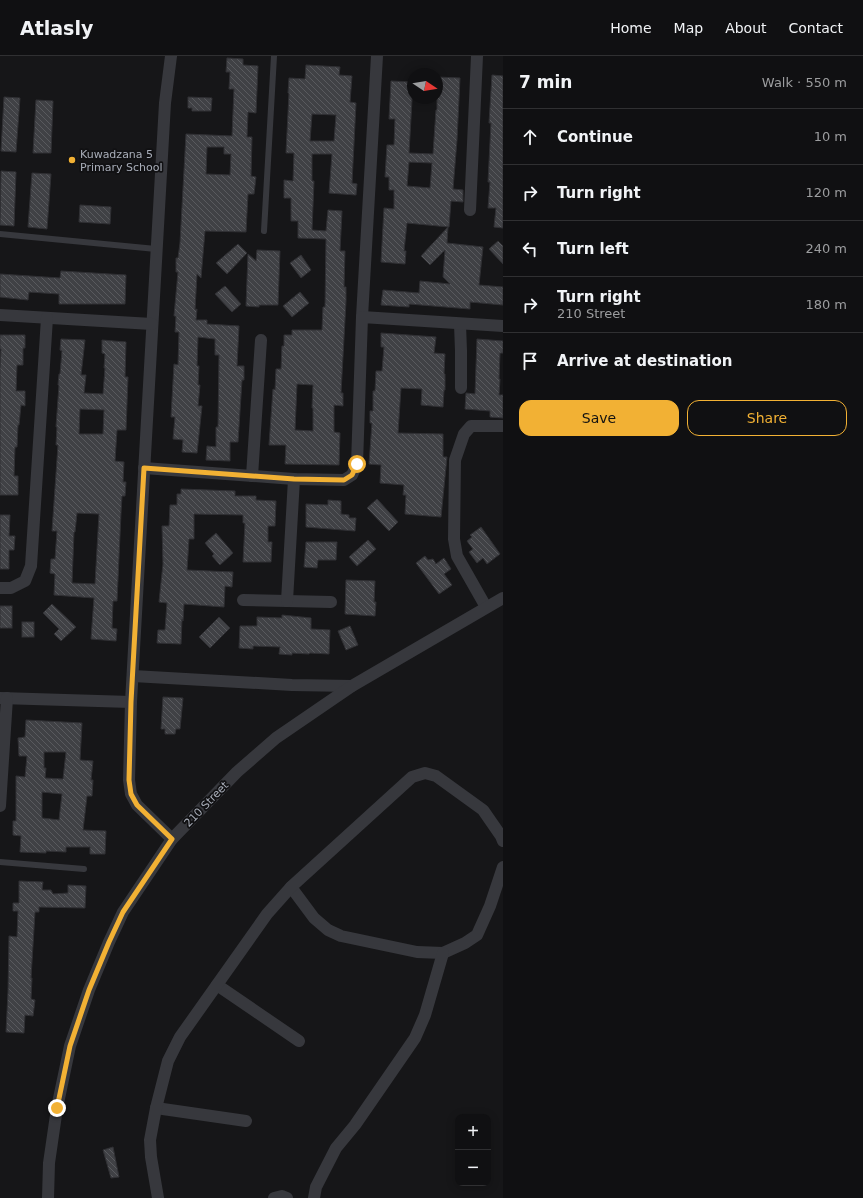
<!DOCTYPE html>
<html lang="en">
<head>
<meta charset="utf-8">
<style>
	body { margin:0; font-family:"DejaVu Sans",sans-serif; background:#19191b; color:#f1f3f6 }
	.controls { position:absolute; right:12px; bottom:12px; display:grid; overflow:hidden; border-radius:8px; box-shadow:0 2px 10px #0003 }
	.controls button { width:36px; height:36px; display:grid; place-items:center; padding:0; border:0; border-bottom:1px solid #303032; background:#101012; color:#f1f3f6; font:20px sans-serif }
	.compass { position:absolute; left:407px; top:12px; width:36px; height:36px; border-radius:50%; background:#101012; box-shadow:0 2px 10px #0003; rotate:102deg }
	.stop { position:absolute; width:12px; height:12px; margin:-9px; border:3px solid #f2b134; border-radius:50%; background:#fff }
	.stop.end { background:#f2b134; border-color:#fff; box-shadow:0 1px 4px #0008 }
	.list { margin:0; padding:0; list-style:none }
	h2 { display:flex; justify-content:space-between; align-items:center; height:52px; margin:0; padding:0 16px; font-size:17px }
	h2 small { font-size:13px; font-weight:400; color:#9c9d9f }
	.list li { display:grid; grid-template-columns:26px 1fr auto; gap:12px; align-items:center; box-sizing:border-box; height:56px; padding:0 16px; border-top:1px solid #303032 }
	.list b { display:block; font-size:15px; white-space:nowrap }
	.list p { margin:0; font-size:13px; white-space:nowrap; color:#9c9d9f }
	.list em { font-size:13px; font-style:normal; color:#9c9d9f }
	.actions { display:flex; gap:8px; padding:12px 16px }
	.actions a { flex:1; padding:9px 0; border:1px solid #f2b134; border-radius:12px; text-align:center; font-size:14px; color:#f2b134 }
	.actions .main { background:#f2b134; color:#111 }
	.icon { flex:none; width:22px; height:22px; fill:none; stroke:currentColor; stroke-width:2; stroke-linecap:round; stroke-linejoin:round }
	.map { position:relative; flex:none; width:503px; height:1142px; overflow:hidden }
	header { display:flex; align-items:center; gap:24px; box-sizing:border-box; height:56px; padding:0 20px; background:#101012; border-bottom:1px solid #303032 }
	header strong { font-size:19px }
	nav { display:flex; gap:22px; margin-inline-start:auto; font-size:14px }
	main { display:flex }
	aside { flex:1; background:#101012 }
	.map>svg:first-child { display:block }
	.building { fill:url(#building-back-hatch); stroke:#303034; fill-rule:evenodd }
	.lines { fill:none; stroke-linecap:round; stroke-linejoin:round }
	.service { stroke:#37383d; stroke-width:6 }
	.minor { stroke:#37383d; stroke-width:12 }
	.route { stroke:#f2b134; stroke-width:5 }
	.poi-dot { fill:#f2b134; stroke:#111113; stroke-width:1.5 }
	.labels { text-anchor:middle; stroke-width:3.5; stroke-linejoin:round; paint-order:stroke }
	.poi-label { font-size:11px; fill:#a8adb8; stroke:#111113; text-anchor:start }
	.street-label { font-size:11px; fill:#a8adb8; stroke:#111113 }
</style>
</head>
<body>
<header>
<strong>Atlasly</strong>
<nav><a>Home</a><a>Map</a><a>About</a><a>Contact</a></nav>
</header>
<main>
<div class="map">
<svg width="503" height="1142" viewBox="0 0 503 1142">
	<defs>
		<pattern id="building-back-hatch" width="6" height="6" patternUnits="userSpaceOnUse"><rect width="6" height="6" fill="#404145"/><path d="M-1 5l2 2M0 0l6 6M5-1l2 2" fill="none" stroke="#595a5e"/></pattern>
	</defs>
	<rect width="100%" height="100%" fill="#161618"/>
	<g class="building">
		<path d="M 227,2 L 243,3 L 243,9 L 258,10 L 256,57 L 248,56 L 247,81 L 252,81 L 251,120 L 256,121 L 254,138 L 248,138 L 246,176 L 205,175 L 201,222 L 197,218 L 195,254 L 197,253 L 196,264 L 207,264 L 207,268 L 239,270 L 237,310 L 244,310 L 244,324 L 242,324 L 238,386 L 230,386 L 230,405 L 206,404 L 207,390 L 216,391 L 216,371 L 218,371 L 219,299 L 215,299 L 215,283 L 198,281 L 197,310 L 199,310 L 198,329 L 200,329 L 198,350 L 202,350 L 197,397 L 182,396 L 183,384 L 173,383 L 175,361 L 171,361 L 174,308 L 178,309 L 179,276 L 175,276 L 176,260 L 174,260 L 178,216 L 176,216 L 176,202 L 178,202 L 180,187 L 186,78 L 232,80 L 234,33 L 229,33 L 230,16 L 226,16 ZM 207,91 L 224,91 L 224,98 L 231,98 L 230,119 L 206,118 Z"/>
		<path d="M 306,9 L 340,11 L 339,19 L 352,20 L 350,46 L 356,47 L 352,127 L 357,128 L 356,139 L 329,137 L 332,98 L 312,98 L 312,125 L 314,125 L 312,174 L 326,175 L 328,154 L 342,155 L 340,195 L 345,195 L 344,231 L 346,231 L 346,245 L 341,337 L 343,337 L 343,350 L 334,349 L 334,376 L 340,377 L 339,409 L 285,408 L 286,389 L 269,389 L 273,333 L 275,334 L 276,313 L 281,313 L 282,290 L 284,290 L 284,279 L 292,279 L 292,274 L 322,274 L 323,251 L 325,251 L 326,183 L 298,182 L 298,165 L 291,165 L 291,142 L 284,142 L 284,124 L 293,125 L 294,97 L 286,97 L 289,37 L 288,37 L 289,22 L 305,23 ZM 312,58 L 336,59 L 334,85 L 310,85 ZM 297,328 L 313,329 L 312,352 L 313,352 L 313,375 L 295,374 Z"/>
		<path d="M 492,19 L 503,20 L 503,172 L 494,171 L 496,152 L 488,152 L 490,126 L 488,126 L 491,67 L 489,67 Z"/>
		<path d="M 437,21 L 460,22 L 457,84 L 453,133 L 463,134 L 463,146 L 451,145 L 449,171 L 407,167 L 404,195 L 406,195 L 405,208 L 381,206 L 384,152 L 394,153 L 394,134 L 389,134 L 389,121 L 385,121 L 387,89 L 394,89 L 395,63 L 389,63 L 391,25 L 413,26 L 409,97 L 433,98 L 436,54 L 437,54 ZM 409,106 L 432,107 L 430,132 L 407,130 Z"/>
		<path d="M 4,41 L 20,42 L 16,96 L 1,95 Z"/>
		<path d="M 188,41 L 212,42 L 211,55 L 192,55 L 192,52 L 188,52 Z"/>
		<path d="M 36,44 L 53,45 L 51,97 L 33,97 Z"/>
		<path d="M 1,115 L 16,116 L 14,170 L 0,169 Z"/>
		<path d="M 32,117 L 51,118 L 47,173 L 28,171 Z"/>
		<path d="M 80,149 L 111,151 L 110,168 L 79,166 Z"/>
		<path d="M 448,171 L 447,187 L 483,191 L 479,229 L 503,231 L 503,249 L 470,246 L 470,253 L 409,248 L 409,251 L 381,249 L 383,234 L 419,237 L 420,225 L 450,228 L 443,221 L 445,194 L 430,209 L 421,200 Z"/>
		<path d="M 498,185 L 503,190 L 503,208 L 489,193 Z"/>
		<path d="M 238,188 L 247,197 L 227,218 L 216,207 Z"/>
		<path d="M 257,194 L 280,195 L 278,249 L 259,249 L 259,251 L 246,250 L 248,198 L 256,205 Z"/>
		<path d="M 301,199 L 311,214 L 301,222 L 290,207 Z"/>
		<path d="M 61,215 L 126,219 L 125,248 L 59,248 L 59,238 L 29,236 L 28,244 L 0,241 L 0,218 L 60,222 Z"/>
		<path d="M 225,230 L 241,248 L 232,256 L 215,238 Z"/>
		<path d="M 300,236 L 309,247 L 292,261 L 283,250 Z"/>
		<path d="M 381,277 L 436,281 L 434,297 L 445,298 L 444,318 L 445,318 L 445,334 L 444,334 L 443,351 L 421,349 L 422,333 L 401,332 L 398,377 L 443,378 L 443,401 L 447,401 L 441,461 L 405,458 L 406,439 L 403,439 L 404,429 L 380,427 L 381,409 L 369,408 L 372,367 L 370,367 L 370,355 L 373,355 L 373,335 L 375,335 L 376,315 L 382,315 L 384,291 L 381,291 Z"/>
		<path d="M 0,279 L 25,279 L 25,292 L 23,292 L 23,309 L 17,309 L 16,335 L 25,335 L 25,350 L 21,349 L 19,369 L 18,369 L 17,391 L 15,391 L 14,420 L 18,420 L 18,439 L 0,439 L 0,312 L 1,293 L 0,293 Z"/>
		<path d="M 61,283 L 85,284 L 81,319 L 86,319 L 84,337 L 103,338 L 105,312 L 104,312 L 105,298 L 102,297 L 102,284 L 126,286 L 125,321 L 128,321 L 126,374 L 117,374 L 115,405 L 124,406 L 123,426 L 126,426 L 125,440 L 122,440 L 121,457 L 117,545 L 113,545 L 112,572 L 117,573 L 116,585 L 91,583 L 94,542 L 54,539 L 55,518 L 50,517 L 51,503 L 55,503 L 57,475 L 52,475 L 58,389 L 56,389 L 57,371 L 56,371 L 59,329 L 58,329 L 59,318 L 60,318 L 62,295 L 60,294 ZM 80,353 L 104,354 L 103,378 L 79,378 ZM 77,457 L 99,458 L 95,528 L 72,527 L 74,476 L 75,476 Z"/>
		<path d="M 477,283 L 503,285 L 503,297 L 500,297 L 499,323 L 500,323 L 499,339 L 503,339 L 503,362 L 490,361 L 490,355 L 465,353 L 466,337 L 475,338 Z"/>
		<path d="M 181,433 L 235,435 L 235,440 L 256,440 L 256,444 L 276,445 L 275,470 L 268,470 L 268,486 L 272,486 L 271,506 L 243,506 L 245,467 L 243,467 L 243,459 L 194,458 L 194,483 L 189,483 L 187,514 L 233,516 L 232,531 L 225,530 L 224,551 L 184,548 L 183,565 L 182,563 L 181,588 L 157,587 L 158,574 L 165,574 L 167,547 L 159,546 L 163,508 L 162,470 L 169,470 L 170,449 L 177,449 L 177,438 L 181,438 Z"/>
		<path d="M 377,443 L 398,466 L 389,475 L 367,452 Z"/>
		<path d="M 328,444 L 341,445 L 341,458 L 349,459 L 349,462 L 356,462 L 355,475 L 306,471 L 306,448 L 328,449 Z"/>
		<path d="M 0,459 L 10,459 L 9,480 L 15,480 L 14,494 L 9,494 L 9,513 L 0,513 Z"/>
		<path d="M 481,471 L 500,498 L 487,508 L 483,502 L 477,507 L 469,496 L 473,493 L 467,485 L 472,481 L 470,479 Z"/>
		<path d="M 216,477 L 233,497 L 220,509 L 212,500 L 214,498 L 205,487 Z"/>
		<path d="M 368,484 L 376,493 L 357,510 L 349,501 Z"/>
		<path d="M 306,486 L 337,486 L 336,504 L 318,504 L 317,512 L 304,511 Z"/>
		<path d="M 425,500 L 428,504 L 433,503 L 436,508 L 444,502 L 451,513 L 444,518 L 452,529 L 439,538 L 416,507 Z"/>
		<path d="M 346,524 L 375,525 L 374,546 L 376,546 L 375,560 L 345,558 Z"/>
		<path d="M 52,548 L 76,571 L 61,585 L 54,578 L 59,573 L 43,557 Z"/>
		<rect x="0" y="550" width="12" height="22"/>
		<path d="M 282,559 L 311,562 L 311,573 L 330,574 L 329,598 L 310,597 L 309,598 L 292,597 L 292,599 L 279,598 L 280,591 L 253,590 L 253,593 L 239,592 L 240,570 L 257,570 L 257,561 L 282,562 Z"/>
		<path d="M 219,561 L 230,572 L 210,592 L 199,581 Z"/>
		<rect x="22" y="566" width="12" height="15"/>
		<path d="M 350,570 L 358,589 L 346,594 L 338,575 Z"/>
		<path d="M 163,641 L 183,642 L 180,673 L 176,673 L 175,678 L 165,678 L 165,673 L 161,673 Z"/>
		<path d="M 26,664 L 82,667 L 80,704 L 93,705 L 91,724 L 93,724 L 92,740 L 87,740 L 83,774 L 106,775 L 105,798 L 90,798 L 90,791 L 66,791 L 66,796 L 46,795 L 46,797 L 20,796 L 21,780 L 13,779 L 13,765 L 16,765 L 16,720 L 25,721 L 27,700 L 19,700 L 18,682 L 25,681 ZM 44,696 L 66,696 L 63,723 L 45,722 L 46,712 L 44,712 ZM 42,736 L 62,738 L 59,764 L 42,762 Z"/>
		<path d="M 19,825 L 43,826 L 42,834 L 51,834 L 53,838 L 68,837 L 68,829 L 86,830 L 85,852 L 39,851 L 39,856 L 35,856 L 31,922 L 32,922 L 31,943 L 35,944 L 33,960 L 25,959 L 24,977 L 6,976 L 8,936 L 9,880 L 17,881 L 18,855 L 13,855 L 13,847 L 19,847 Z"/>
		<path d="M 113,1091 L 119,1121 L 111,1122 L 103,1094 Z"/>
	</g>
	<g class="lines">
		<g class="service">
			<path d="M 264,175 L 274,0"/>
			<path d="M 0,178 L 156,193"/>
			<path d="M 0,806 L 84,813"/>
		</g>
		<g class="minor">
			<path d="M 171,0 L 165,47 L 131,646 L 129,724 L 131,738 L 137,749 L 172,783"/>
			<path d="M 470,154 L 477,0"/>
			<path d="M 0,259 L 152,268"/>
			<path d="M 362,261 L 377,0"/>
			<path d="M 460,268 L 461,295 L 461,332"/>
			<path d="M 144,412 L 294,423 L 344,424 L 352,419 L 357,408 L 362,261 L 503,270"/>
			<path d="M 252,420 L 261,284"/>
			<path d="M 0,532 L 11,532 L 25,525 L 31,510 L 47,262"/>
			<path d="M 243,544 L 331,546"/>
			<path d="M 287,545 L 294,423"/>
			<path d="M 486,551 L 457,500 L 454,483 L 455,404 L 464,378 L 471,370 L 503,370"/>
			<path d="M 133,620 L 292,629 L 352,630"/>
			<path d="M 0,642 L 131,646"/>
			<path d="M 0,750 L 7,642"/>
			<path d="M 291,831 L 314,862 L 328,874 L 341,880 L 417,896 L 443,897 L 465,887 L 477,879 L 490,850 L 503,811"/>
			<path d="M 217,929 L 299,985"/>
			<path d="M 156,1052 L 246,1065"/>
			<path d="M 48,1142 L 49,1107 L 57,1052 L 70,990 L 89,934 L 109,886 L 123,856 L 172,783 L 237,716 L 276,682 L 352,630 L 503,542"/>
			<path d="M 158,1142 L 151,1101 L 150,1084 L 156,1052 L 168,1005 L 180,981 L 267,858 L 291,831 L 412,721 L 425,717 L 436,720 L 483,754 L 501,780 L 503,785"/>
			<path d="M 274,1142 L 282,1140 L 287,1142"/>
			<path d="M 314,1142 L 316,1131 L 336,1092 L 355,1069 L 415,982 L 425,959 L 443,897"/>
		</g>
	</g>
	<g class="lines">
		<path class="route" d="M 57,1052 L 70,990 L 89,934 L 109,886 L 123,856 L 172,783 L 137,749 L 131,738 L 129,724 L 131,646 L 144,412 L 294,423 L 344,424 L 352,419 L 357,408"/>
	</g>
	<circle class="poi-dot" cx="72" cy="104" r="4"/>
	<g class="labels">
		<g class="poi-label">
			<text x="80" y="102">Kuwadzana 5<tspan x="80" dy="13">Primary School</tspan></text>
		</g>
		<g class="street-label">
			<text transform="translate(206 748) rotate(-46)" y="4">210 Street</text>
		</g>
	</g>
</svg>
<div class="controls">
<button>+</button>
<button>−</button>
</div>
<svg class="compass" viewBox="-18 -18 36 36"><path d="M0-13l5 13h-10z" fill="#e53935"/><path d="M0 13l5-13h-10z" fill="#9c9d9f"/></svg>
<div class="stop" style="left:357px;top:408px"></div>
<div class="stop end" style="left:57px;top:1052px"></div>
</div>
<aside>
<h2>7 min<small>Walk · 550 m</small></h2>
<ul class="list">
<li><svg class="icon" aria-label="ahead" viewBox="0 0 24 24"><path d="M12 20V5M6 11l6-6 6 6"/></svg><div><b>Continue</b></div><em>10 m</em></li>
<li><svg class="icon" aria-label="right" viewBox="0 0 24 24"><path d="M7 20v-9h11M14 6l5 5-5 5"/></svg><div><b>Turn right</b></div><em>120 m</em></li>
<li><svg class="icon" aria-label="left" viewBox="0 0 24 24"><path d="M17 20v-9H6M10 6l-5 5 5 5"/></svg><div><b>Turn left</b></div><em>240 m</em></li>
<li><svg class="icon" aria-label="right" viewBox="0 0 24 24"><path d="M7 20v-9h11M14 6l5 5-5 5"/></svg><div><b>Turn right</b><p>210 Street</p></div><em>180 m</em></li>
<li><svg class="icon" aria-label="arrive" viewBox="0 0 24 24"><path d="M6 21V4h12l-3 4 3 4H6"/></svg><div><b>Arrive at destination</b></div></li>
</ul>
<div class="actions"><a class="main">Save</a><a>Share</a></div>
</aside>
</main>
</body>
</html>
